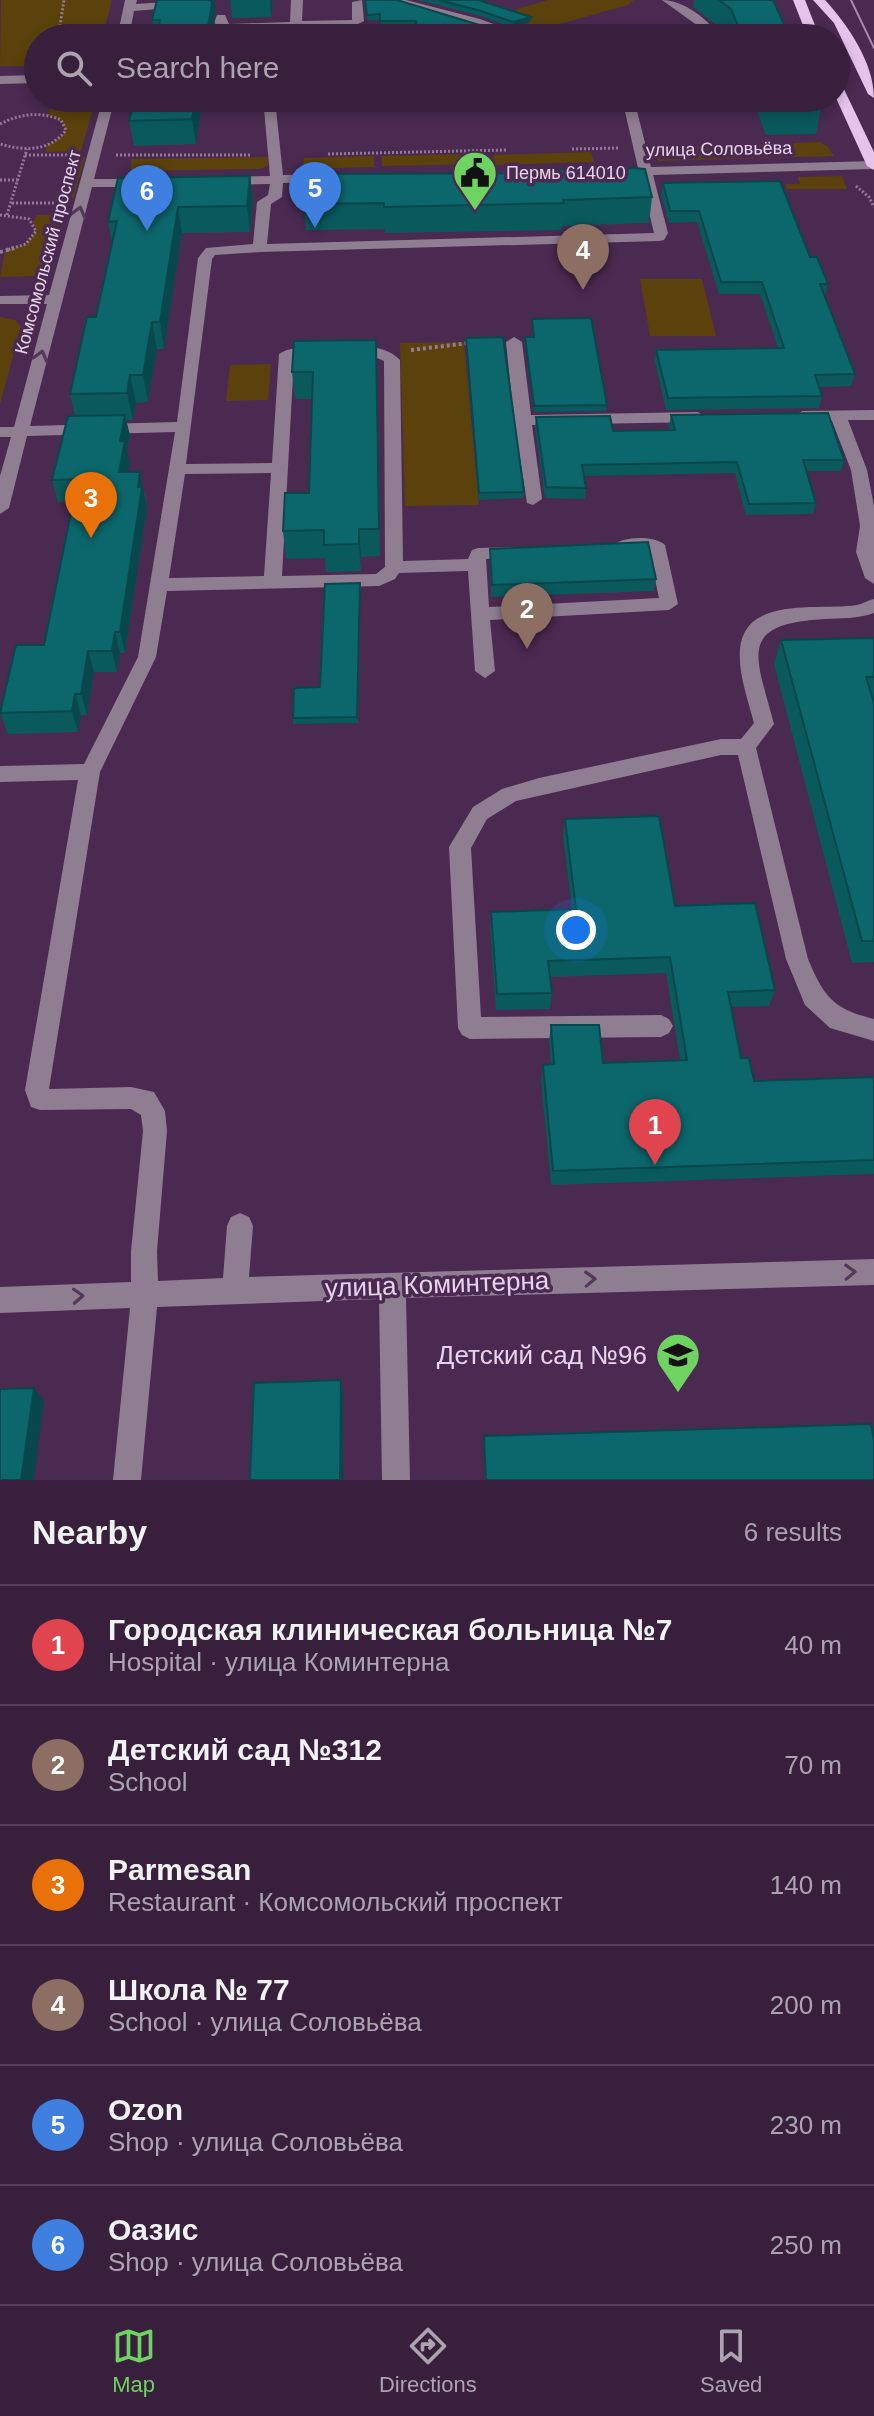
<!DOCTYPE html>
<html lang="en">
<head>
<meta charset="utf-8">
<style>
	body { margin:0; font-family:Helvetica,sans-serif; background:#3f2843; color:#f1f3f6 }
	.you { position:absolute; left:576px; top:930px; width:28px; height:28px; margin:-20px; border:6px solid #fff; border-radius:50%; background:#1a73e8; box-shadow:0 0 0 12px #1a73e833 }
	.badge { display:grid; place-items:center; width:52px; height:52px; border-radius:50%; background:#6ed360; color:#fff; font-size:26px; font-weight:700 }
	.pin { position:absolute; translate:-50% -66px; filter:drop-shadow(0 2px 4px #0008) }
	.pin::after { content:''; position:absolute; top:42px; width:28px; height:24px; background:inherit; clip-path:polygon(0 0,100% 0,50% 100%) }
	.list { margin:0; padding:0; list-style:none }
	h2 { display:flex; justify-content:space-between; align-items:center; height:104px; margin:0; padding:0 32px; font-size:34px }
	h2 small { font-size:26px; font-weight:400; color:#aba3af }
	.list li { display:grid; grid-template-columns:52px 1fr auto; gap:24px; align-items:center; box-sizing:border-box; height:120px; padding:0 32px; border-top:2px solid #523e56 }
	.list b { display:block; font-size:30px; white-space:nowrap }
	.list p { margin:0; font-size:26px; white-space:nowrap; color:#aba3af }
	.list em { font-size:26px; font-style:normal; color:#aba3af }
	.icon { flex:none; width:44px; height:44px; fill:none; stroke:currentColor; stroke-width:2; stroke-linecap:round; stroke-linejoin:round }
	.map { position:relative; flex:none; width:874px; height:1480px; overflow:hidden }
	.search { position:absolute; background:#38203c; box-shadow:0 4px 12px #0003; left:24px; right:24px; top:24px; height:88px; display:flex; align-items:center; gap:20px; box-sizing:border-box; padding:0 28px; border-radius:44px; color:#aba3af; font-size:30px }
	.sheet { height:824px; background:#38203c }
	nav { display:flex; justify-content:space-around; align-items:center; box-sizing:border-box; height:112px; border-top:2px solid #523e56; background:#38203c; font-size:22px; color:#aba3af }
	nav a { display:grid; justify-items:center; gap:4px }
	nav .on { color:#6ed360 }
	.map>svg:first-child { display:block }
	.green { fill:#5b420c }
	.lines { fill:none; stroke-linecap:round; stroke-linejoin:round }
	.path-far1 { stroke:#937998; stroke-width:3; stroke-dasharray:2 2; stroke-linecap:butt }
	.path { stroke:#937998; stroke-width:4; stroke-dasharray:3 3; stroke-linecap:butt }
	.minor { fill:#8f7e91; fill-rule:evenodd }
	.major { fill:#e5c3eb; fill-rule:evenodd }
	.tram { stroke:#a68daa; stroke-width:2 }
	.wall { fill:#0a595d }
	.shaded-wall { fill:#08484c }
	.building { fill:#0c676c; stroke:#08484c; stroke-width:2 }
	.oneway { stroke:#54375a }
	.labels { text-anchor:middle; stroke-width:7; stroke-linejoin:round; paint-order:stroke }
	.far-street-label { font-size:18px; fill:#e7d3ea; stroke:#4a2a50 }
	.far-poi-label { font-size:18px; fill:#e7d3ea; stroke:#4a2a50; text-anchor:start }
	.near-street-label { font-size:26px; fill:#e7d3ea; stroke:#4a2a50 }
	.near-poi-label { font-size:26px; fill:#e7d3ea; stroke:#4a2a50; text-anchor:end }
</style>
</head>
<body>
<div class="map">
<svg width="874" height="1480" viewBox="0 0 874 1480">
	<rect width="100%" height="100%" fill="#4a2a50"/>
	<g class="green">
		<path d="M 1,0 L 112,0 L 102,38 L 38,38 L 38,66 L 0,66 Z"/>
		<path d="M 548,0 L 634,0 L 628,5 L 545,28 L 531,26 L 516,15 L 517,9 Z"/>
		<path d="M 54,99 L 88,99 L 95,102 L 81,151 L 46,152 L 46,146 L 63,136 L 66,130 L 61,120 L 48,115 Z"/>
		<path d="M 819,142 L 827,146 L 834,156 L 658,161 L 655,149 Z"/>
		<path d="M 591,152 L 594,162 L 494,165 L 493,155 Z"/>
		<path d="M 483,154 L 485,164 L 382,166 L 381,156 Z"/>
		<path d="M 374,156 L 374,167 L 303,169 L 304,158 Z"/>
		<path d="M 67,157 L 85,157 L 73,199 L 55,199 Z"/>
		<path d="M 267,157 L 268,166 L 259,169 L 131,171 L 131,159 Z"/>
		<path d="M 842,176 L 847,189 L 787,189 L 785,184 L 800,184 L 798,177 Z"/>
		<path d="M 37,215 L 65,215 L 53,268 L 35,276 L 0,277 L 5,251 L 26,244 L 36,231 L 33,222 Z"/>
		<path d="M 640,279 L 702,279 L 716,336 L 650,336 Z"/>
		<path d="M 0,317 L 15,320 L 21,327 L 0,404 Z"/>
		<path d="M 464,342 L 479,505 L 405,506 L 400,343 Z"/>
		<path d="M 271,364 L 268,400 L 226,401 L 230,365 Z"/>
	</g>
	<g class="lines">
		<g class="path-far1">
			<path d="M 58,38 L 64,0"/>
			<path d="M 0,124 C 20,114 40,111 61,120 L 66,130 C 50,152 24,151 0,144"/>
			<path d="M 572,149 L 618,148"/>
			<path d="M 328,154 L 506,150"/>
			<path d="M 25,155 L 72,155"/>
			<path d="M 116,155 L 250,155"/>
			<path d="M 0,180 L 18,180"/>
			<path d="M 856,186 L 869,197 L 874,207"/>
			<path d="M 12,203 L 56,203"/>
			<path d="M 0,215 L 29,219 L 36,231 L 26,244 L 7,250"/>
			<path d="M 7,215 L 27,149"/>
		</g>
		<g class="path">
			<path d="M 0,252 L 14,248"/>
			<path d="M 411,350 L 469,343"/>
		</g>
		<g class="minor">
			<path d="M 125,0 L 137,0 L 136,4 L 181,1 L 187,4 L 181,7 L 134,11 L 129,38 L 117,38 Z"/>
			<path d="M 291,0 L 303,0 L 302,21 L 352,20 L 352,2 L 362,0 L 364,21 L 354,26 L 227,30 L 214,23 L 217,15 L 225,15 L 229,24 L 290,22 Z"/>
			<path d="M 387,0 L 406,0 L 480,19 L 512,31 L 569,35 L 575,38 L 510,37 Z"/>
			<path d="M 662,0 C 684,0 709,20 721,38 L 709,38 L 705,31 Z"/>
			<path d="M 38,75 L 38,83 L 0,84 L 0,76 Z"/>
			<path d="M 103,98 L 115,98 L 94,179 L 143,179 L 150,183 L 143,187 L 92,187 L 30,426 L 177,422 L 198,258 L 206,248 L 253,244 L 257,202 L 268,195 L 270,184 L 223,185 L 216,181 L 223,177 L 270,176 L 264,109 L 215,107 L 211,98 L 223,98 L 228,102 L 742,98 L 736,102 L 635,103 L 651,167 L 874,161 L 873,169 L 653,175 L 668,233 L 664,240 L 659,241 L 260,252 L 215,255 L 212,259 L 186,464 L 272,463 L 279,354 C 290,346 316,345 327,353 L 319,358 L 294,358 L 282,576 L 376,574 L 385,567 L 384,361 C 371,353 354,361 343,352 C 358,341 388,347 400,360 L 403,561 L 468,559 L 472,550 L 478,548 L 523,547 L 526,551 L 523,555 L 486,559 L 489,607 L 659,598 L 649,551 L 621,552 L 612,546 C 622,536 655,535 665,545 L 678,604 L 669,610 L 490,620 L 495,671 L 485,678 L 475,671 L 468,571 L 399,573 L 395,579 L 379,586 L 167,591 L 156,657 L 100,772 L 49,1089 L 131,1087 L 154,1092 L 165,1111 L 167,1131 L 157,1251 L 158,1281 L 223,1278 L 227,1226 L 231,1217 L 240,1213 L 249,1217 L 253,1226 L 249,1277 L 874,1259 L 874,1285 L 406,1298 L 410,1480 L 382,1480 L 379,1299 L 157,1307 L 141,1480 L 113,1480 L 130,1308 L 0,1313 L 0,1287 L 131,1282 L 131,1251 L 143,1131 L 141,1115 L 131,1109 L 40,1110 L 31,1107 L 25,1090 L 78,780 L 0,782 L 0,766 L 84,764 L 138,657 L 175,432 L 27,436 L 9,508 L 0,514 L 0,476 L 11,437 L 0,437 L 0,427 L 14,427 L 47,304 L 0,304 L 0,296 L 49,295 ZM 623,103 L 638,168 L 619,168 L 612,172 L 619,176 L 640,175 L 654,233 L 267,244 L 271,204 L 282,197 L 283,183 L 331,182 L 338,178 L 331,174 L 283,175 L 276,109 ZM 271,473 L 264,576 L 169,578 L 185,474 Z"/>
			<path d="M 507,170 L 575,169 L 582,173 L 575,177 L 502,177 L 500,174 Z"/>
			<path d="M 514,337 L 522,342 L 531,415 L 698,412 L 706,417 L 698,422 L 532,425 L 542,499 L 533,505 L 527,503 L 514,420 L 506,342 Z"/>
			<path d="M 874,410 L 874,420 L 848,420 L 867,470 L 874,506 L 874,584 L 865,578 L 856,552 L 860,526 L 851,470 L 832,421 L 802,421 L 794,416 L 802,411 Z"/>
			<path d="M 874,599 L 874,613 C 857,619 842,618 825,619 C 736,624 756,655 774,724 L 756,748 L 808,959 C 824,997 833,1009 874,1019 L 874,1041 L 830,1028 L 805,1005 L 786,959 L 738,755 L 721,755 L 516,801 L 487,819 L 471,848 L 481,1017 L 661,1015 L 669,1019 L 673,1026 L 669,1033 L 661,1037 L 470,1039 L 462,1035 L 458,1028 L 449,847 L 473,807 L 502,789 L 539,778 L 721,739 L 741,739 L 754,723 C 748,700 738,673 740,649 C 745,595 820,611 857,605 C 863,604 868,600 874,599 Z"/>
		</g>
		<g class="major">
			<path d="M 793,0 L 805,0 L 820,38 L 808,38 Z"/>
			<path d="M 813,0 L 825,0 C 848,25 874,63 874,98 L 868,94 L 834,23 Z"/>
			<path d="M 836,81 L 842,85 L 874,152 L 874,170 L 867,166 L 836,98 Z"/>
		</g>
		<path class="tram" d="M 851,0 L 874,48"/>
	</g>
	<g class="wall">
		<path d="M 157,0 L 214,0 L 216,12 L 214,17 L 215,27 L 155,38 L 152,20 Z"/>
		<path d="M 230,0 L 273,0 L 271,17 L 232,18 Z"/>
		<path d="M 365,0 L 509,34 L 541,38 L 417,38 L 416,27 L 381,26 L 380,20 L 367,20 Z"/>
		<path d="M 418,0 L 478,0 L 531,17 L 530,22 L 513,28 L 481,16 Z"/>
		<path d="M 694,0 L 773,0 L 790,38 L 729,38 L 727,33 L 693,7 Z"/>
		<path d="M 203,98 L 196,144 L 134,146 L 129,121 Z"/>
		<path d="M 752,98 L 817,98 L 821,108 L 816,134 L 766,135 Z"/>
		<path d="M 549,170 L 652,197 L 649,223 L 562,226 L 562,230 L 385,233 L 385,229 L 306,230 L 304,204 L 548,173 Z"/>
		<path d="M 250,176 L 253,202 L 250,232 L 182,233 L 164,349 L 157,349 L 148,402 L 136,403 L 133,420 L 126,420 L 130,436 L 127,450 L 130,463 L 128,472 L 145,493 L 147,508 L 125,653 L 120,653 L 117,672 L 94,672 L 87,715 L 81,715 L 78,732 L 8,734 L 0,713 L 44,645 L 73,501 L 58,502 L 52,480 L 75,416 L 70,394 L 96,317 L 112,242 L 108,222 Z"/>
		<path d="M 663,183 L 810,257 L 828,284 L 825,296 L 855,374 L 851,386 L 819,387 L 822,396 L 819,408 L 666,410 L 655,362 L 656,350 L 778,348 L 760,294 L 719,294 L 697,222 L 669,223 L 661,195 Z"/>
		<path d="M 532,319 L 607,405 L 606,411 L 534,412 L 525,343 L 525,337 L 533,337 Z"/>
		<path d="M 466,338 L 524,492 L 523,498 L 479,500 Z"/>
		<path d="M 376,340 L 380,556 L 361,557 L 361,571 L 326,572 L 325,558 L 286,559 L 283,531 L 309,493 L 312,399 L 295,399 L 292,372 Z"/>
		<path d="M 671,415 L 844,460 L 841,471 L 806,471 L 816,503 L 813,514 L 746,515 L 735,473 L 584,476 L 586,488 L 585,499 L 545,498 L 535,428 L 536,417 L 613,431 L 670,430 L 669,426 Z"/>
		<path d="M 490,549 L 656,579 L 654,591 L 491,597 Z"/>
		<path d="M 360,589 L 358,723 L 293,724 L 293,718 L 320,687 Z"/>
		<path d="M 874,638 L 874,962 L 852,963 L 774,664 L 781,640 Z"/>
		<path d="M 565,819 L 675,906 L 775,990 L 769,1006 L 731,1007 L 741,1058 L 754,1081 L 874,1077 L 874,1174 L 551,1185 L 541,1080 L 543,1065 L 551,1064 L 549,1041 L 551,1025 L 603,1063 L 680,1060 L 666,973 L 550,977 L 552,993 L 550,1009 L 496,1010 L 490,928 L 491,912 L 572,909 L 563,836 Z"/>
	</g>
	<g class="shaded-wall">
		<path d="M 209,0 L 214,0 L 216,12 L 214,17 L 215,27 L 213,38 L 206,38 Z"/>
		<path d="M 270,0 L 273,0 L 271,17 Z"/>
		<path d="M 531,17 L 530,22 L 513,28 L 513,22 Z"/>
		<path d="M 196,98 L 203,98 L 196,144 L 192,119 Z"/>
		<path d="M 250,176 L 253,202 L 250,232 L 247,206 Z"/>
		<path d="M 178,207 L 182,233 L 164,349 L 160,322 Z"/>
		<path d="M 152,322 L 157,349 L 148,402 L 143,375 Z"/>
		<path d="M 130,375 L 136,403 L 133,420 L 127,393 Z"/>
		<path d="M 125,415 L 130,436 L 127,450 L 130,463 L 124,494 L 119,472 L 120,441 Z"/>
		<path d="M 140,472 L 147,508 L 125,653 L 120,632 Z"/>
		<path d="M 359,529 L 361,557 L 361,571 L 359,544 Z"/>
		<path d="M 115,632 L 120,653 L 117,672 L 112,651 Z"/>
		<path d="M 88,651 L 94,672 L 87,715 L 81,694 Z"/>
		<path d="M 75,694 L 81,715 L 78,732 L 72,711 Z"/>
		<path d="M 341,1380 L 343,1393 L 343,1480 L 340,1480 Z"/>
		<path d="M 34,1388 L 44,1401 L 34,1480 L 21,1480 Z"/>
	</g>
	<g class="building">
		<path d="M 157,0 L 210,0 L 212,3 L 206,38 L 156,38 L 160,20 L 152,20 Z"/>
		<path d="M 365,0 L 397,0 L 509,34 L 536,35 L 541,38 L 422,38 L 421,32 L 417,32 L 416,21 L 380,21 L 380,14 L 367,15 Z"/>
		<path d="M 439,0 L 478,0 L 531,17 L 513,22 L 481,11 Z"/>
		<path d="M 719,0 L 773,0 L 790,38 L 743,38 L 731,9 Z"/>
		<path d="M 135,98 L 196,98 L 192,119 L 129,121 Z"/>
		<path d="M 767,98 L 817,98 L 821,108 L 771,109 Z"/>
		<path d="M 632,168 L 645,169 L 652,197 L 563,200 L 564,203 L 384,207 L 384,203 L 304,204 L 305,174 L 549,173 L 549,170 Z"/>
		<path d="M 250,176 L 247,206 L 178,207 L 160,322 L 152,322 L 143,375 L 130,375 L 127,393 L 70,394 L 87,317 L 96,317 L 117,221 L 108,222 L 118,178 Z"/>
		<path d="M 780,181 L 810,257 L 817,257 L 828,284 L 820,284 L 855,374 L 815,375 L 822,396 L 668,398 L 656,350 L 784,348 L 762,282 L 721,282 L 699,211 L 670,211 L 663,183 Z"/>
		<path d="M 591,318 L 607,405 L 534,406 L 525,337 L 534,337 L 532,319 Z"/>
		<path d="M 503,337 L 524,492 L 479,493 L 466,338 Z"/>
		<path d="M 376,340 L 379,529 L 359,529 L 359,544 L 324,545 L 324,530 L 283,531 L 285,493 L 309,493 L 313,372 L 292,372 L 294,341 Z"/>
		<path d="M 828,413 L 844,460 L 803,460 L 816,503 L 749,504 L 737,462 L 582,465 L 586,488 L 546,487 L 536,417 L 610,416 L 613,431 L 675,430 L 671,415 Z"/>
		<path d="M 125,415 L 120,441 L 125,441 L 119,472 L 140,472 L 138,487 L 142,487 L 120,632 L 115,632 L 112,651 L 88,651 L 81,694 L 75,694 L 72,711 L 0,713 L 16,645 L 44,645 L 78,479 L 52,480 L 68,416 Z"/>
		<path d="M 648,542 L 656,579 L 492,585 L 490,549 Z"/>
		<path d="M 360,583 L 357,717 L 293,718 L 294,688 L 320,687 L 325,584 Z"/>
		<path d="M 874,638 L 874,677 L 866,677 L 874,703 L 874,941 L 862,941 L 781,640 Z"/>
		<path d="M 659,816 L 675,906 L 755,903 L 775,990 L 728,992 L 741,1058 L 749,1058 L 754,1081 L 874,1077 L 874,1160 L 553,1171 L 543,1065 L 554,1064 L 551,1025 L 599,1025 L 603,1063 L 687,1060 L 670,957 L 548,961 L 552,993 L 497,994 L 491,912 L 576,909 L 565,819 Z"/>
		<path d="M 341,1380 L 340,1480 L 250,1480 L 254,1383 Z"/>
		<path d="M 34,1388 L 21,1480 L 0,1480 L 0,1389 Z"/>
		<path d="M 871,1424 L 874,1440 L 874,1480 L 486,1480 L 484,1436 Z"/>
	</g>
	<defs><path id="oneway-chevron" d="M-2-3.5L2.5 0L-2 3.5" fill="none" stroke-width="1.6" stroke-linecap="round" stroke-linejoin="round" transform="scale(2)"/></defs>
	<g class="oneway">
		<use href="#oneway-chevron" transform="translate(79 212) rotate(-75)"/>
		<use href="#oneway-chevron" transform="translate(41 356) rotate(-75)"/>
		<use href="#oneway-chevron" transform="translate(850 1272) rotate(-2)"/>
		<use href="#oneway-chevron" transform="translate(590 1279) rotate(-2)"/>
		<use href="#oneway-chevron" transform="translate(78 1296) rotate(-3)"/>
	</g>
	<defs>
		<g id="civic-pin" transform="scale(2.3)"><path d="M0 17L-7.5 6A9.5 9.5 0 1 1 7.5 6Z" fill="#6ed360" stroke="#4a2a50"/><path d="M-.6-6.5H3V-4.5H.6V-3L4-1V1h2V6H-6V1h2V-1L-.6-3ZM-1.2 2.5V6h2.4V2.5Z" fill="#111"/></g>
		<g id="school-pin" transform="scale(2.3)"><path d="M0 17L-7.5 6A9.5 9.5 0 1 1 7.5 6Z" fill="#6ed360" stroke="#4a2a50"/><path d="M0-5L7-2L0 1L-7-2ZM-4 1L0 2.5L4 1V4Q0 6-4 4Z" fill="#111"/></g>
	</defs>
	<g fill-rule="evenodd">
		<use href="#civic-pin" x="475" y="173"/>
		<use href="#school-pin" x="678" y="1355"/>
	</g>
	<g class="labels">
		<g class="far-street-label">
			<text transform="translate(719 149) rotate(-1)" y="6">улица Соловьёва</text>
			<text transform="translate(48 252) rotate(-75)" y="6">Комсомольский проспект</text>
		</g>
		<g class="far-poi-label">
			<text x="506" y="179">Пермь 614010</text>
		</g>
		<g class="near-street-label">
			<text transform="translate(437 1284) rotate(-2)" y="9">улица Коминтерна</text>
		</g>
		<g class="near-poi-label">
			<text x="647" y="1364">Детский сад №96</text>
		</g>
	</g>
</svg>
<div class="you"></div>
<div class="pin badge" style="left:655px;top:1165px;background:#e0444e">1</div>
<div class="pin badge" style="left:527px;top:649px;background:#8d6e63">2</div>
<div class="pin badge" style="left:91px;top:538px;background:#e8710a">3</div>
<div class="pin badge" style="left:583px;top:290px;background:#8d6e63">4</div>
<div class="pin badge" style="left:315px;top:228px;background:#3f7fe0">5</div>
<div class="pin badge" style="left:147px;top:231px;background:#3f7fe0">6</div>
<div class="search"><svg class="icon" aria-label="search" viewBox="0 0 24 24"><circle cx="10" cy="10" r="6"/><path d="M15 15l6 6"/></svg>Search here</div>
</div>
<section class="sheet">
<h2>Nearby<small>6 results</small></h2>
<ul class="list">
<li><span class="badge" style="background:#e0444e">1</span><div><b>Городская клиническая больница №7</b><p>Hospital · улица Коминтерна</p></div><em>40 m</em></li>
<li><span class="badge" style="background:#8d6e63">2</span><div><b>Детский сад №312</b><p>School</p></div><em>70 m</em></li>
<li><span class="badge" style="background:#e8710a">3</span><div><b>Parmesan</b><p>Restaurant · Комсомольский проспект</p></div><em>140 m</em></li>
<li><span class="badge" style="background:#8d6e63">4</span><div><b>Школа № 77</b><p>School · улица Соловьёва</p></div><em>200 m</em></li>
<li><span class="badge" style="background:#3f7fe0">5</span><div><b>Ozon</b><p>Shop · улица Соловьёва</p></div><em>230 m</em></li>
<li><span class="badge" style="background:#3f7fe0">6</span><div><b>Оазис</b><p>Shop · улица Соловьёва</p></div><em>250 m</em></li>
</ul>
</section>
<nav>
<a class="on"><svg class="icon" aria-label="map" viewBox="0 0 24 24"><path d="M3 6l6-2 6 2 6-2v14l-6 2-6-2-6 2zM9 4v14M15 6v14"/></svg>Map</a>
<a><svg class="icon" aria-label="directions" viewBox="0 0 24 24"><path d="M12 3l9 9-9 9-9-9zM9 14v-3h6M13 9l2 2-2 2"/></svg>Directions</a>
<a><svg class="icon" aria-label="saved" viewBox="0 0 24 24"><path d="M7 4h10v16l-5-4-5 4z"/></svg>Saved</a>
</nav>
</body>
</html>
